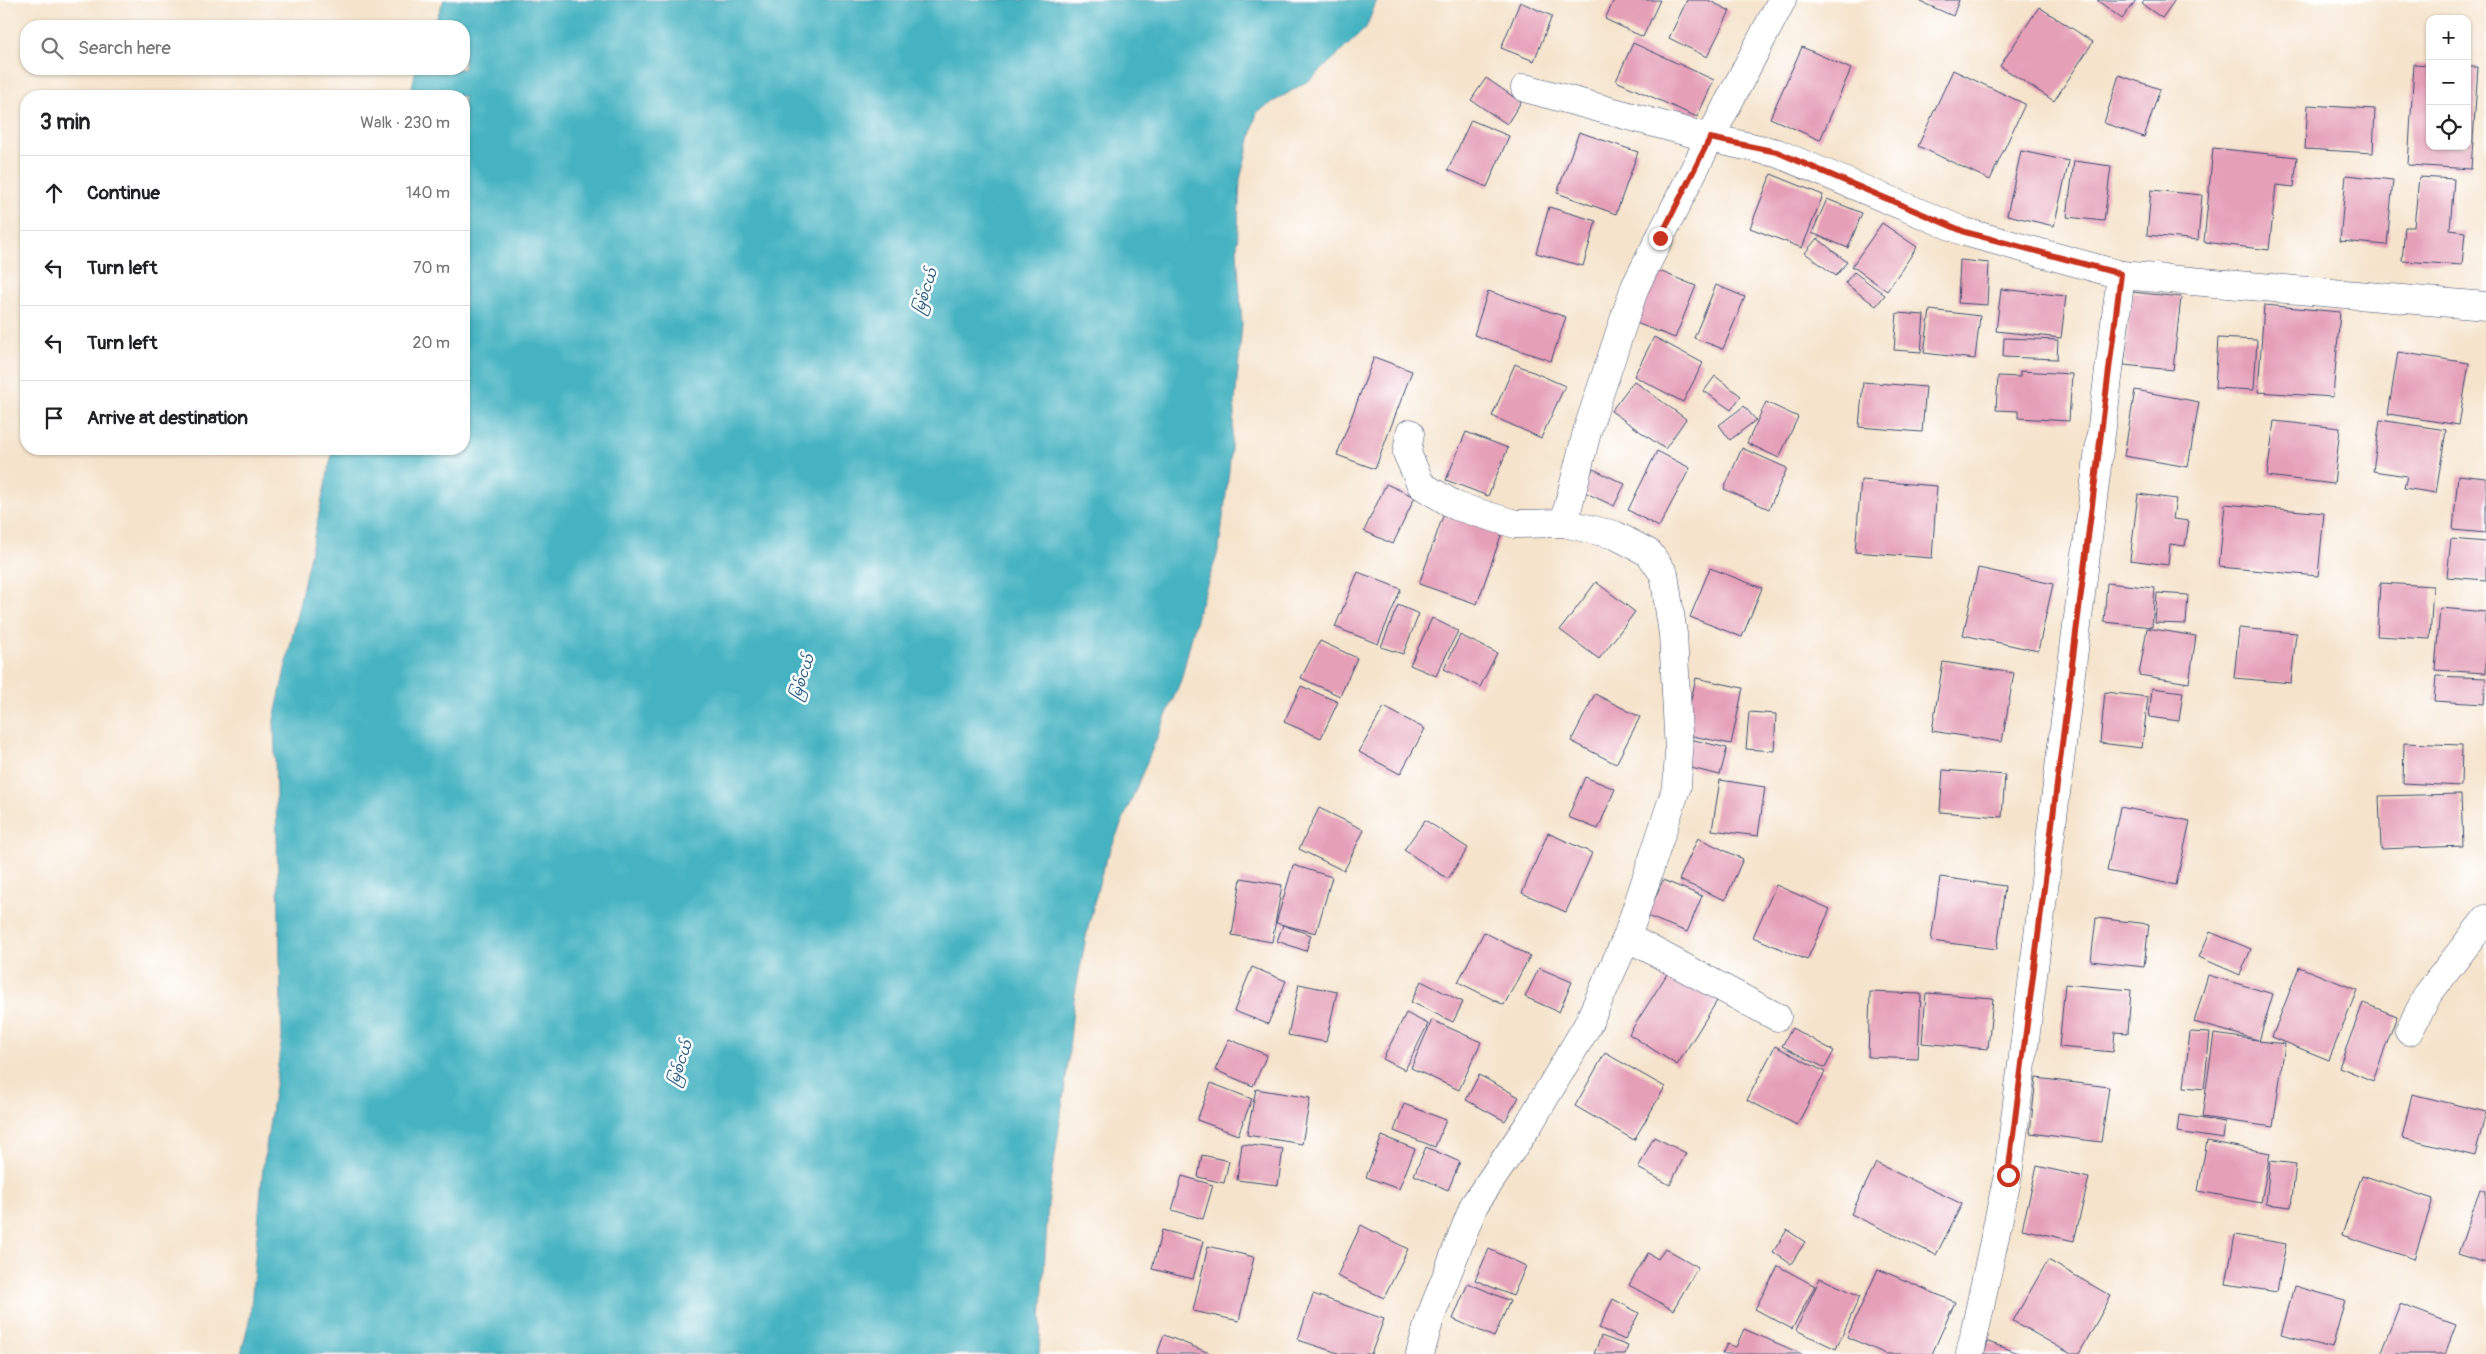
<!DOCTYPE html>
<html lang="en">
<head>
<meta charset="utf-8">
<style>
	body { margin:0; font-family:Pangolin,"Noto Sans Myanmar",sans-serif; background:#f2f2f2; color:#202124 }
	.controls { position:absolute; right:15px; top:15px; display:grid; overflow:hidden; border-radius:10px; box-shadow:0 1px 4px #0004 }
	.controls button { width:45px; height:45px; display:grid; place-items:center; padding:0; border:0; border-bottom:1px solid #e0e0e0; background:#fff; color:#202124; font:25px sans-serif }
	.stop { position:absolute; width:15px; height:15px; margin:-11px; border:4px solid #c8321e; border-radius:50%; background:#fff }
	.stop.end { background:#c8321e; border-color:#fff; box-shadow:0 1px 5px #0008 }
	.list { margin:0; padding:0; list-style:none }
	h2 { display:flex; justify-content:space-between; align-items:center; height:65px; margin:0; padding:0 20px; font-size:21px }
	h2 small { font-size:16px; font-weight:400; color:#757577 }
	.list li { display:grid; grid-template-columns:32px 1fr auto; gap:15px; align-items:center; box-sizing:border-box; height:75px; padding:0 20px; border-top:1px solid #e0e0e0 }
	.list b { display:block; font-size:19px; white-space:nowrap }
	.list em { font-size:16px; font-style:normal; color:#757577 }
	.icon { flex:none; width:28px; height:28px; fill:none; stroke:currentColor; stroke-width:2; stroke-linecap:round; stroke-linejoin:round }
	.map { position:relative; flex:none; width:2486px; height:1354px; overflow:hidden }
	.search { position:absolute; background:#fff; box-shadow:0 1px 4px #0004; left:20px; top:20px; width:450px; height:55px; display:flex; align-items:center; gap:12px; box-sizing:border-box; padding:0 18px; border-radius:20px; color:#757577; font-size:19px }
	.panel { position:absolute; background:#fff; box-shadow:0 1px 4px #0004; left:20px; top:90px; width:450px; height:365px; border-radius:20px }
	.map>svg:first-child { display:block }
	.water { fill:#45b3c1; stroke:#307190 }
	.building { fill:#e59fb7 }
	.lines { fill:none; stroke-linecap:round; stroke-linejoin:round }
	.street-casing { stroke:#3c4a6e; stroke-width:29 }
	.street { stroke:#fff; stroke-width:28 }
	.route { stroke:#c8321e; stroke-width:6 }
	.labels { text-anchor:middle; stroke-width:5; stroke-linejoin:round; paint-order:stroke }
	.water-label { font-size:14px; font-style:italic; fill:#2a5d81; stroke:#fff }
</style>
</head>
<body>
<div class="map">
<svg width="2486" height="1354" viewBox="0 0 2486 1354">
	<rect width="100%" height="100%" fill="#fff"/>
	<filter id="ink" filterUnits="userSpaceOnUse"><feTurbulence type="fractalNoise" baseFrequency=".02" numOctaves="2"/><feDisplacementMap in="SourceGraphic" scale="10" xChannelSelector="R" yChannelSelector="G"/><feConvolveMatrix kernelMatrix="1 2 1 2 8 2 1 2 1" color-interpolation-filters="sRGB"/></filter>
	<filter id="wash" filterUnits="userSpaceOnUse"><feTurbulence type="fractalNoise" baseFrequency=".0096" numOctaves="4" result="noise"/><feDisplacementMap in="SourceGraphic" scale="20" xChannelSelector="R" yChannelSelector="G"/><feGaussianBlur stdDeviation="1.12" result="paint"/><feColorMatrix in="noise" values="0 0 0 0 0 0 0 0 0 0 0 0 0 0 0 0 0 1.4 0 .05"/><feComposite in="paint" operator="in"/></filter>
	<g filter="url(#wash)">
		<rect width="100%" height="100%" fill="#f5e3cb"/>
		<path class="water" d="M 444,0 L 1377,0 L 1366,28 L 1314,77 L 1257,112 L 1240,179 L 1237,251 L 1242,324 L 1229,471 L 1219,549 L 1198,612 L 1181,680 L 1103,868 L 1087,932 L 1074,999 L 1067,1071 L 1048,1206 L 1039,1354 L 241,1354 L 250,1317 L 263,1167 L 282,1038 L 274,720 L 333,449 L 464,449 L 464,96 L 410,96 L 416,69 L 464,69 L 464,26 L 433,26 Z"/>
		<g id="blocks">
			<g class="building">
				<path d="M 1614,0 L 1660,0 L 1643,37 L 1605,19 Z"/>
				<path d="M 1687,0 L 1708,0 L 1730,11 L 1707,57 L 1669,38 Z"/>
				<path d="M 1922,0 L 1959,0 L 1953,16 L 1921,2 Z"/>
				<path d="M 2097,0 L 2136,0 L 2122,19 Z"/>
				<path d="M 2145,0 L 2175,0 L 2162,18 L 2142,4 Z"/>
				<path d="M 1520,2 L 1552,16 L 1534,61 L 1501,48 Z"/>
				<path d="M 2039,7 L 2093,42 L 2054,101 L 2000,66 Z"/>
				<path d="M 1633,43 L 1714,80 L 1697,117 L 1616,81 Z"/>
				<path d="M 1802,47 L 1851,69 L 1820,140 L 1770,118 Z"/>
				<path d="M 2414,64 L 2430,65 L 2430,146 L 2467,146 L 2467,67 L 2478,67 L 2471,169 L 2408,165 Z"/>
				<path d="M 1953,70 L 2025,104 L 1990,180 L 1918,146 Z"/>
				<path d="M 2119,75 L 2160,89 L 2144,137 L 2104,123 Z"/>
				<path d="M 1486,78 L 1521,102 L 1507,124 L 1471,100 Z"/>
				<path d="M 2308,105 L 2375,109 L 2373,153 L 2305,149 Z"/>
				<path d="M 1471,120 L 1509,136 L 1487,187 L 1448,170 Z"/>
				<path d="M 1579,132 L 1638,152 L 1616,214 L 1557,193 Z"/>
				<path d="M 2213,148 L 2297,157 L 2294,187 L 2276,185 L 2269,250 L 2204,242 Z"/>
				<path d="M 2021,151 L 2069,161 L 2054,226 L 2007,215 Z"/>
				<path d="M 2074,161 L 2111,166 L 2104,221 L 2067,217 Z"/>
				<path d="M 1771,174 L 1823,195 L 1802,248 L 1750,228 Z"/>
				<path d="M 2346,175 L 2393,180 L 2387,245 L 2340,241 Z"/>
				<path d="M 2419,177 L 2454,179 L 2450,230 L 2465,232 L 2462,265 L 2402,261 L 2405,227 L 2414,227 Z"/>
				<path d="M 2151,190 L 2202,195 L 2198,240 L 2147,235 Z"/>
				<path d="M 1827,199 L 1862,213 L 1848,248 L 1812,233 Z"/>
				<path d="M 1549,207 L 1596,221 L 1583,266 L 1536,253 Z"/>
				<path d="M 1882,223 L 1917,247 L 1887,291 L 1852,266 Z"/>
				<path d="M 1817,238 L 1847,262 L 1836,276 L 1805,253 Z"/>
				<path d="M 1960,260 L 1989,263 L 1987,305 L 1958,303 Z"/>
				<path d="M 1652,268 L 1696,286 L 1675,338 L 1631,321 Z"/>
				<path d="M 1854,272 L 1885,295 L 1876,306 L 1845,283 Z"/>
				<path d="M 1716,285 L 1745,297 L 1723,349 L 1694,338 Z"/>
				<path d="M 2001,289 L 2066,296 L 2061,338 L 1996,331 Z"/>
				<path d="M 1488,291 L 1566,317 L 1551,361 L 1474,335 Z"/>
				<path d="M 2132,292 L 2181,297 L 2173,370 L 2124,365 Z"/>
				<path d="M 2264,305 L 2340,312 L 2333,397 L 2258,392 Z"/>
				<path d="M 1930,310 L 1980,316 L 1975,359 L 1924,353 Z"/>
				<path d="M 1897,313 L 1924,315 L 1921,352 L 1894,350 Z"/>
				<path d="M 1654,337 L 1703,363 L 1683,402 L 1634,376 Z"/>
				<path d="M 2004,338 L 2058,340 L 2057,359 L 2003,357 Z"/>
				<path d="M 2218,338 L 2257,340 L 2254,390 L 2215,388 Z"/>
				<path d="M 2398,352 L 2469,363 L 2459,425 L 2388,414 Z"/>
				<path d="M 1374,357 L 1412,371 L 1375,469 L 1337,455 Z"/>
				<path d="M 1515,364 L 1565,386 L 1541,438 L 1492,416 Z"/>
				<path d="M 2020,371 L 2072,374 L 2069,421 L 2018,418 L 2018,411 L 1996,410 L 1998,376 L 2020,377 Z"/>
				<path d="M 1715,376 L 1741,396 L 1731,410 L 1704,391 Z"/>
				<path d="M 1634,381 L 1686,419 L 1665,449 L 1611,411 Z"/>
				<path d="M 1863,382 L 1926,387 L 1922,432 L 1859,427 Z"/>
				<path d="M 2135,390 L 2199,402 L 2188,467 L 2124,456 Z"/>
				<path d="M 1766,402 L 1798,417 L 1779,458 L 1747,443 Z"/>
				<path d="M 1744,406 L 1756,420 L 1730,440 L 1719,425 Z"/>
				<path d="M 2380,420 L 2446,430 L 2436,493 L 2404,488 L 2407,476 L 2373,471 Z"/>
				<path d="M 2274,421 L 2340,428 L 2334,484 L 2267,476 Z"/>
				<path d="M 1466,432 L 1508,448 L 1488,496 L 1446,480 Z"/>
				<path d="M 1742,448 L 1787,468 L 1769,509 L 1724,489 Z"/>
				<path d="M 1657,451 L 1690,468 L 1659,527 L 1628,510 Z"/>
				<path d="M 1593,469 L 1625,484 L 1614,506 L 1582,491 Z"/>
				<path d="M 2458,475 L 2486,478 L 2486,533 L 2453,530 Z"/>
				<path d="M 1861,480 L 1937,486 L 1932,558 L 1855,552 Z"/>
				<path d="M 1386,484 L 1415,497 L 1393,544 L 1364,531 Z"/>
				<path d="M 2138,494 L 2176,499 L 2173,519 L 2189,521 L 2185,546 L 2170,544 L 2168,565 L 2130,560 Z"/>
				<path d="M 2225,504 L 2324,513 L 2318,576 L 2219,567 Z"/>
				<path d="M 1444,513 L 1502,533 L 1477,604 L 1419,584 Z"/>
				<path d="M 2451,539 L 2486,542 L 2486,580 L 2447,577 Z"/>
				<path d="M 1710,568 L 1762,588 L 1742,637 L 1690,617 Z"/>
				<path d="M 1978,568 L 2053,584 L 2038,651 L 1963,635 Z"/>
				<path d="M 1358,572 L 1401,589 L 1378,644 L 1335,627 Z"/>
				<path d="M 1596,582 L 1635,612 L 1599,659 L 1560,630 Z"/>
				<path d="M 2107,583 L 2155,588 L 2152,627 L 2104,622 Z"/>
				<path d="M 2380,583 L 2433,586 L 2430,639 L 2377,636 Z"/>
				<path d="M 2157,593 L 2188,595 L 2186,624 L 2155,623 Z"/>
				<path d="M 1398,605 L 1419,614 L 1403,654 L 1381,647 Z"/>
				<path d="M 2440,608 L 2486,612 L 2486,673 L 2435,670 Z"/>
				<path d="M 1432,618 L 1458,631 L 1436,676 L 1410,665 Z"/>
				<path d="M 2147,628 L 2196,636 L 2189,683 L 2139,675 Z"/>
				<path d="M 2239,628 L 2296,633 L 2291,683 L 2234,678 Z"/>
				<path d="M 1460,635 L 1497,653 L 1480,687 L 1444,669 Z"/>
				<path d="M 1320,641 L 1357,658 L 1340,696 L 1301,678 Z"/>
				<path d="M 1943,662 L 2014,673 L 2002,742 L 1932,731 Z"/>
				<path d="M 2436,676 L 2486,678 L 2484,704 L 2434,701 Z"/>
				<path d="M 1696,678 L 1743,688 L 1731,744 L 1683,734 Z"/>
				<path d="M 1301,686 L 1338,702 L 1321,738 L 1284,722 Z"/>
				<path d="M 2152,688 L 2183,692 L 2179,721 L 2149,717 Z"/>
				<path d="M 2105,692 L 2148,697 L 2142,748 L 2100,743 Z"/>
				<path d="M 1595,694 L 1640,717 L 1616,764 L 1571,741 Z"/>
				<path d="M 1384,707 L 1425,729 L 1400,774 L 1359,752 Z"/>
				<path d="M 1749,712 L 1776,714 L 1774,751 L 1746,749 Z"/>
				<path d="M 1690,739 L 1727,748 L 1720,775 L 1683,766 Z"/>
				<path d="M 2404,743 L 2462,745 L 2461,786 L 2403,783 Z"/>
				<path d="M 1943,770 L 2005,775 L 2002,817 L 1940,812 Z"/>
				<path d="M 1585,777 L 1615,789 L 1598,829 L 1568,817 Z"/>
				<path d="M 1720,780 L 1765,787 L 1758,836 L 1712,830 Z"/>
				<path d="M 2461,794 L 2463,846 L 2381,849 L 2379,796 Z"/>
				<path d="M 2120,807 L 2190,821 L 2176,885 L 2107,871 Z"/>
				<path d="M 1319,808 L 1364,830 L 1344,871 L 1299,849 Z"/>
				<path d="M 1425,820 L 1468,848 L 1448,879 L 1404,850 Z"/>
				<path d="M 1548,833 L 1592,853 L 1566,912 L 1522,893 Z"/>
				<path d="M 1698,838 L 1743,859 L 1725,900 L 1679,880 Z"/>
				<path d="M 1293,865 L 1332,877 L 1316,933 L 1276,923 Z"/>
				<path d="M 1940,877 L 2005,886 L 1997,949 L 1931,941 Z"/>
				<path d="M 1241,878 L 1282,885 L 1272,942 L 1232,935 Z"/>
				<path d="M 1663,880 L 1702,896 L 1687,932 L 1647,916 Z"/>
				<path d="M 1776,885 L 1830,909 L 1807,960 L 1753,937 Z"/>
				<path d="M 2096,918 L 2149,924 L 2144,967 L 2091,961 Z"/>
				<path d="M 1283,925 L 1311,935 L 1306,951 L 1277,941 Z"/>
				<path d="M 1484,932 L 1530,956 L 1504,1005 L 1458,982 Z"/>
				<path d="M 2210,932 L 2251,949 L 2240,975 L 2199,957 Z"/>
				<path d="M 1252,967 L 1286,981 L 1268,1024 L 1234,1011 Z"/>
				<path d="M 2299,967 L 2357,990 L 2329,1060 L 2272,1037 Z"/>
				<path d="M 1539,968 L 1572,982 L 1559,1012 L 1525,997 Z"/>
				<path d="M 1669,971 L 1717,1001 L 1677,1065 L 1629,1034 Z"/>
				<path d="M 2208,975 L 2273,994 L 2259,1041 L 2285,1044 L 2273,1127 L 2202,1117 L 2214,1034 L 2258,1040 L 2194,1022 Z"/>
				<path d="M 1421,981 L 1463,1002 L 1453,1022 L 1411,1002 Z"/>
				<path d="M 1299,984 L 1337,992 L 1326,1042 L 1288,1035 Z"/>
				<path d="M 2065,984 L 2131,990 L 2128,1033 L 2115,1032 L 2113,1052 L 2059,1047 Z"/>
				<path d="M 1870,992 L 1921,994 L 1918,1059 L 1868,1057 Z"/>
				<path d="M 1926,993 L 1993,998 L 1988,1049 L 1922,1043 Z"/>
				<path d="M 2363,1003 L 2397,1016 L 2373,1081 L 2339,1067 Z"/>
				<path d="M 1406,1013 L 1428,1024 L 1405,1070 L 1383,1059 Z"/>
				<path d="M 1432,1020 L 1481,1042 L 1459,1090 L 1411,1068 Z"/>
				<path d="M 1792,1028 L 1834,1051 L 1825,1068 L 1782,1046 Z"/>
				<path d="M 2190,1032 L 2210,1033 L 2204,1089 L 2184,1087 Z"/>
				<path d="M 1229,1039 L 1267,1055 L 1253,1086 L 1215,1070 Z"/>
				<path d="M 1775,1046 L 1825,1072 L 1797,1125 L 1747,1100 Z"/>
				<path d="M 1605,1053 L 1665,1087 L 1634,1140 L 1575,1106 Z"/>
				<path d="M 1479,1075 L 1519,1097 L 1505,1121 L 1466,1100 Z"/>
				<path d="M 2036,1078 L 2109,1087 L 2101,1142 L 2030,1133 Z"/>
				<path d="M 1211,1083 L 1252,1099 L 1238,1135 L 1197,1120 Z"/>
				<path d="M 1256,1089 L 1310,1098 L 1302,1144 L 1247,1135 Z"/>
				<path d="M 2412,1094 L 2486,1112 L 2475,1156 L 2402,1138 Z"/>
				<path d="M 1404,1104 L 1446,1120 L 1435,1147 L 1394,1131 Z"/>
				<path d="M 2179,1115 L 2225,1122 L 2223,1139 L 2177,1132 Z"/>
				<path d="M 1382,1136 L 1415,1149 L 1399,1189 L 1366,1177 Z"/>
				<path d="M 1654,1137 L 1686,1153 L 1670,1185 L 1638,1168 Z"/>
				<path d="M 2207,1141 L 2270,1153 L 2261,1203 L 2198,1191 Z"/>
				<path d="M 1242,1144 L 1283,1149 L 1278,1185 L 1237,1180 Z"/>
				<path d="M 1426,1147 L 1460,1162 L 1448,1190 L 1414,1175 Z"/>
				<path d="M 1202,1155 L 1229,1161 L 1224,1183 L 1198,1177 Z"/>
				<path d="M 2270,1161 L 2296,1164 L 2291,1207 L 2266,1204 Z"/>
				<path d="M 1876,1163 L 1962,1204 L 1936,1255 L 1851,1214 Z"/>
				<path d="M 2037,1166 L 2089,1178 L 2074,1241 L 2022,1229 Z"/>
				<path d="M 2362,1175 L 2433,1199 L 2414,1259 L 2342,1235 Z"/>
				<path d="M 1182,1176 L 1213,1185 L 1203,1219 L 1172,1210 Z"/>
				<path d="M 2480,1189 L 2486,1191 L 2486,1263 L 2458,1254 Z"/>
				<path d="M 1361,1225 L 1408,1249 L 1384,1298 L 1337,1276 Z"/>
				<path d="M 1162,1230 L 1203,1241 L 1193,1279 L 1152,1269 Z"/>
				<path d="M 1787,1230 L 1805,1242 L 1791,1264 L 1773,1252 Z"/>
				<path d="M 2235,1235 L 2286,1244 L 2277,1292 L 2226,1284 Z"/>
				<path d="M 1208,1246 L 1254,1257 L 1239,1321 L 1193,1311 Z"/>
				<path d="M 1665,1248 L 1698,1267 L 1673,1310 L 1629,1285 L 1648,1253 L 1658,1259 Z"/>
				<path d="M 1489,1249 L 1526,1266 L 1513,1296 L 1475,1280 Z"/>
				<path d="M 2048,1260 L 2111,1296 L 2079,1354 L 2071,1354 L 2013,1321 Z"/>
				<path d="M 1778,1266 L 1815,1286 L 1792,1329 L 1755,1309 Z"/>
				<path d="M 1878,1269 L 1955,1302 L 1932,1354 L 1886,1354 L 1847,1337 Z"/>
				<path d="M 1820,1278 L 1860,1296 L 1836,1349 L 1796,1330 Z"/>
				<path d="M 1468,1283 L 1510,1301 L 1494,1337 L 1453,1319 Z"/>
				<path d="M 2294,1286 L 2345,1300 L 2332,1348 L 2281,1335 Z"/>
				<path d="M 1313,1294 L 1384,1319 L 1371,1354 L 1341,1354 L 1298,1340 Z"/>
				<path d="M 1613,1299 L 1639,1313 L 1625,1340 L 1599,1328 Z"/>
				<path d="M 2400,1304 L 2456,1325 L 2445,1354 L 2387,1354 L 2381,1352 Z"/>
				<path d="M 1744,1329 L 1802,1354 L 1722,1354 L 1727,1344 L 1736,1347 Z"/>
				<path d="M 1164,1335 L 1212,1354 L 1157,1354 Z"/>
				<path d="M 1601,1336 L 1628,1346 L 1625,1354 L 1594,1354 Z"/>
				<path d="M 1988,1342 L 2022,1354 L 1984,1354 Z"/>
			</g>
		</g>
	</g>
	<g filter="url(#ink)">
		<use href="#blocks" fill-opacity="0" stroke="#3c4a6e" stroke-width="1"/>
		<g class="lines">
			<g class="street-casing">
				<g id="street">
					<path d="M 1525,88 L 1710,138 L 1782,0"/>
					<path d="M 1410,433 L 1407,453 L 1421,485 L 1456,506 L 1515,524 L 1564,523"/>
					<path d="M 1627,937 L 1777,1017"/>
					<path d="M 2409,1031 L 2428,994 L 2486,919"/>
					<path d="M 1420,1354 L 1430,1318 L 1474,1205 L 1529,1124 L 1587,1026 L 1627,937 L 1677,786 L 1679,752 L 1673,634 L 1664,574 L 1649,553 L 1615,535 L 1564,523 L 1588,428 L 1635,287 L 1710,138 L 1777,153 L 1965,232 L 2121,275 L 2486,306"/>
					<path d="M 1970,1354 L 2008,1175 L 2121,275"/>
				</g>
			</g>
			<use href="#street" class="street"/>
		</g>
	</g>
	<g class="lines" filter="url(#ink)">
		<path class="route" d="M 1660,238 L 1710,138 L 1777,152 L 1965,232 L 2121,274 L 2008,1175"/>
	</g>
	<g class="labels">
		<g class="water-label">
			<text transform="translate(925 291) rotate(-72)" y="5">မြစ်ငယ်</text>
			<text transform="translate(802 677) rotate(-72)" y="5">မြစ်ငယ်</text>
			<text transform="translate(680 1063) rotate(-72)" y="5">မြစ်ငယ်</text>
		</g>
	</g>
</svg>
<div class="controls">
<button>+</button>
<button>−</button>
<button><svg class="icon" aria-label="locate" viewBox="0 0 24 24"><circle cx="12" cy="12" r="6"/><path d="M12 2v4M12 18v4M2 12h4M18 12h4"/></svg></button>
</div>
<div class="stop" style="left:2008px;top:1175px"></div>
<div class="stop end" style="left:1660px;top:238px"></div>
<div class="search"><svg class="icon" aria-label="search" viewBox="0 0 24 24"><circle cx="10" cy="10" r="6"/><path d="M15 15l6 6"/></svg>Search here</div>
<section class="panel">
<h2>3 min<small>Walk · 230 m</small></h2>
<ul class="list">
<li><svg class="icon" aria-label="ahead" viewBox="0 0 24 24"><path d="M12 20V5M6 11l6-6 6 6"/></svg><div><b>Continue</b></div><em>140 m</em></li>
<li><svg class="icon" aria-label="left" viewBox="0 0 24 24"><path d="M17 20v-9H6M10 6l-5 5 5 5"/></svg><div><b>Turn left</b></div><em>70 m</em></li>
<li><svg class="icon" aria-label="left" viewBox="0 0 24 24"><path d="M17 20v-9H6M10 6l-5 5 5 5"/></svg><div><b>Turn left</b></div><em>20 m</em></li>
<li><svg class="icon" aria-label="arrive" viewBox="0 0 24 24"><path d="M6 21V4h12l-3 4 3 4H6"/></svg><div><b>Arrive at destination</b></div></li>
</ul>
</section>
</div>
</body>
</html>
